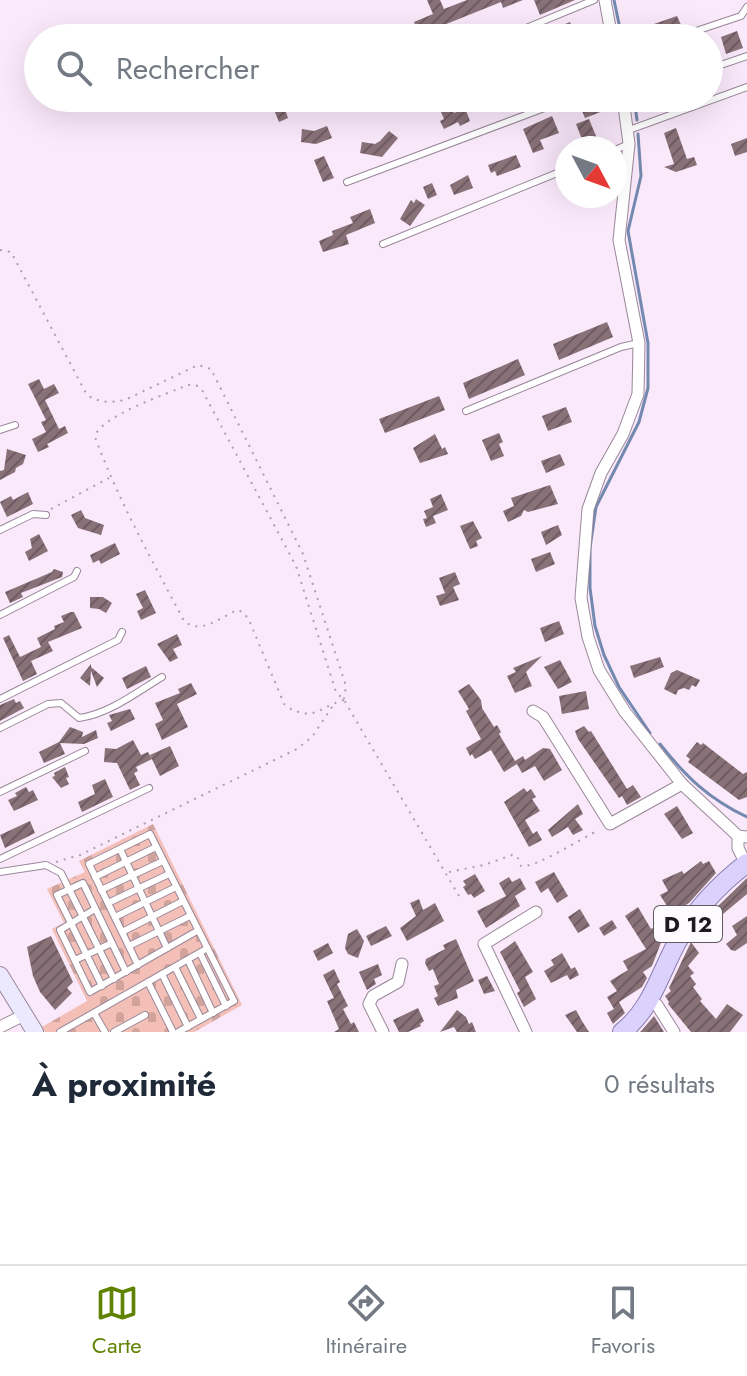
<!DOCTYPE html>
<html lang="fr">
<head>
<meta charset="utf-8">
<style>
	body { margin:0; font-family:Jost,sans-serif; background:#f6f6f7; color:#1f2937 }
	.compass { position:absolute; left:555px; top:136px; width:72px; height:72px; border-radius:50%; background:#fff; box-shadow:0 8px 32px #0002; rotate:131deg }
	.list { margin:0; padding:0; list-style:none }
	h2 { display:flex; justify-content:space-between; align-items:center; height:104px; margin:0; padding:0 32px; font-size:34px }
	h2 small { font-size:26px; font-weight:400; color:#747a83 }
	.icon { flex:none; width:44px; height:44px; fill:none; stroke:currentColor; stroke-width:2; stroke-linecap:round; stroke-linejoin:round }
	.map { position:relative; flex:none; width:747px; height:1032px; overflow:hidden }
	.search { position:absolute; background:#fff; box-shadow:0 8px 32px #0002; left:24px; right:24px; top:24px; height:88px; display:flex; align-items:center; gap:20px; box-sizing:border-box; padding:0 28px; border-radius:44px; color:#747a83; font-size:30px }
	.sheet { height:232px; background:#fff }
	nav { display:flex; justify-content:space-around; align-items:center; box-sizing:border-box; height:112px; border-top:2px solid #e0e1e3; background:#fff; font-size:22px; color:#747a83 }
	nav a { display:grid; justify-items:center; gap:4px }
	nav .on { color:#5f8300 }
	.map>svg:first-child { display:block }
	.cemetery { fill:url(#cemetery-stones) }
	.lines { fill:none; stroke-linecap:round; stroke-linejoin:round }
	.stream { stroke:#7489af; stroke-width:3 }
	.building { fill:url(#building-hatch) }
	.lane-casing { stroke:#989; stroke-width:8 }
	.street-casing { stroke:#989; stroke-width:13 }
	.secondary-casing { stroke:#989; stroke-width:18 }
	.primary-casing { stroke:#887dae; stroke-width:20 }
	.path { stroke:#ae9fae; stroke-width:2; stroke-dasharray:2 6; stroke-linecap:butt }
	.lane { stroke:#fff; stroke-width:6 }
	.street { stroke:#fff; stroke-width:11 }
	.secondary { stroke:#ece8fe; stroke-width:16 }
	.primary { stroke:#dad2fd; stroke-width:18 }
	.labels { text-anchor:middle; stroke-width:8; stroke-linejoin:round; paint-order:stroke }
	.shield { fill:#fefbfe; stroke:#625c62; stroke-width:2 }
	.shield-label { font-size:22px; font-weight:bold; fill:#1f181f }
</style>
</head>
<body>
<div class="map">
<svg width="747" height="1032" viewBox="0 0 747 1032">
	<defs>
		<pattern id="cemetery-stones" width="16" height="16" patternUnits="userSpaceOnUse" patternTransform="scale(2)"><rect width="16" height="16" fill="#f3bfb6"/><path d="M2 7V4a2 2 0 0 1 4 0v3zM10 15v-3a2 2 0 0 1 4 0v3z" fill="#d0a39c"/></pattern>
		<pattern id="building-hatch" width="6" height="6" patternUnits="userSpaceOnUse" patternTransform="scale(2)"><rect width="6" height="6" fill="#897178"/><path d="M-1 1l2-2M0 6l6-6M5 7l2-2" fill="none" stroke="#6f5c62"/></pattern>
	</defs>
	<rect width="100%" height="100%" fill="#fae8fb"/>
	<path class="cemetery" d="M 153,824 L 242,1005 L 194,1032 L 45,1032 L 42,1027 L 87,1001 L 52,929 L 64,923 L 47,889 L 85,872 L 79,861 Z"/>
	<g class="lines">
		<g class="stream">
			<path d="M 614,0 L 622,38"/>
			<path d="M 634,99 L 637,120"/>
			<path d="M 638,134 L 641,176 L 628,231 L 648,343 L 648,388 L 639,422 L 596,507 L 590,548 L 590,588 L 595,626 L 604,655 L 619,687 L 650,733"/>
			<path d="M 660,744 C 686,777 709,799 747,817"/>
		</g>
	</g>
	<g class="building">
		<path d="M 427,0 L 440,0 L 444,9 L 467,0 L 523,0 L 503,8 L 501,2 L 419,35 L 414,22 L 433,14 Z"/>
		<path d="M 534,0 L 575,0 L 540,15 Z"/>
		<path d="M 677,16 L 682,27 L 655,37 L 651,25 Z"/>
		<path d="M 570,22 L 576,38 L 557,38 L 553,29 Z"/>
		<path d="M 737,31 L 743,48 L 726,54 L 721,37 Z"/>
		<path d="M 264,98 L 290,98 L 282,101 L 288,118 L 279,122 L 272,105 L 267,107 Z"/>
		<path d="M 394,98 L 428,98 L 399,110 Z"/>
		<path d="M 659,98 L 678,98 L 680,104 L 664,110 Z"/>
		<path d="M 598,99 L 603,111 L 585,118 L 580,106 Z"/>
		<path d="M 452,107 L 454,113 L 465,108 L 470,121 L 460,126 L 458,122 L 444,129 L 440,121 L 444,119 L 441,112 Z"/>
		<path d="M 552,116 L 559,133 L 540,140 L 544,149 L 533,153 L 523,129 Z"/>
		<path d="M 589,119 L 598,141 L 585,147 L 576,124 Z"/>
		<path d="M 327,126 L 332,138 L 316,144 L 301,142 L 302,129 L 314,131 Z"/>
		<path d="M 676,128 L 687,159 L 694,157 L 697,165 L 676,172 L 664,167 L 674,164 L 664,133 Z"/>
		<path d="M 389,131 L 398,138 L 382,157 L 360,153 L 362,142 L 375,144 L 380,141 Z"/>
		<path d="M 747,138 L 747,152 L 735,156 L 731,144 Z"/>
		<path d="M 516,155 L 521,167 L 497,176 L 495,171 L 491,173 L 488,165 Z"/>
		<path d="M 324,156 L 334,178 L 323,182 L 314,160 Z"/>
		<path d="M 468,175 L 473,188 L 454,195 L 450,185 Z"/>
		<path d="M 432,183 L 437,195 L 428,199 L 423,187 Z"/>
		<path d="M 416,199 L 425,205 L 410,226 L 400,219 L 411,200 L 414,203 Z"/>
		<path d="M 370,209 L 375,223 L 346,235 L 349,244 L 323,252 L 319,241 L 333,235 L 332,231 L 353,223 L 350,217 Z"/>
		<path d="M 607,322 L 613,337 L 559,360 L 553,344 Z"/>
		<path d="M 518,359 L 525,375 L 469,399 L 463,383 Z"/>
		<path d="M 39,379 L 44,389 L 54,384 L 59,393 L 45,400 L 59,429 L 65,426 L 68,433 L 47,444 L 49,447 L 38,452 L 32,439 L 46,432 L 41,422 L 46,420 L 28,384 Z"/>
		<path d="M 439,396 L 445,410 L 385,433 L 379,419 Z"/>
		<path d="M 566,407 L 572,422 L 548,431 L 542,416 Z"/>
		<path d="M 499,433 L 503,442 L 499,444 L 504,456 L 491,461 L 482,440 Z"/>
		<path d="M 435,434 L 442,449 L 445,447 L 448,454 L 420,463 L 413,448 Z"/>
		<path d="M 7,449 L 26,455 L 23,464 L 16,468 L 15,472 L 0,480 L 0,471 L 4,470 Z"/>
		<path d="M 560,454 L 565,465 L 546,473 L 541,461 Z"/>
		<path d="M 550,485 L 558,504 L 528,512 L 524,510 L 521,516 L 508,522 L 503,511 L 514,506 L 511,498 Z"/>
		<path d="M 28,492 L 33,504 L 7,517 L 0,502 L 11,496 L 13,500 Z"/>
		<path d="M 441,494 L 448,510 L 433,516 L 436,523 L 426,527 L 423,519 L 427,518 L 424,511 L 433,507 L 430,499 Z"/>
		<path d="M 81,510 L 85,518 L 104,525 L 101,535 L 78,528 L 71,515 Z"/>
		<path d="M 473,521 L 482,538 L 476,541 L 478,546 L 470,549 L 460,526 Z"/>
		<path d="M 558,525 L 562,535 L 546,545 L 541,532 Z"/>
		<path d="M 39,534 L 48,551 L 29,561 L 25,552 L 32,548 L 30,539 Z"/>
		<path d="M 115,543 L 120,554 L 101,564 L 99,560 L 93,563 L 90,555 Z"/>
		<path d="M 550,552 L 555,564 L 536,572 L 531,559 Z"/>
		<path d="M 54,569 L 63,572 L 62,577 L 21,593 L 23,597 L 10,603 L 5,592 L 52,572 Z"/>
		<path d="M 455,572 L 460,584 L 453,587 L 459,600 L 440,606 L 436,596 L 445,593 L 439,578 Z"/>
		<path d="M 145,590 L 156,613 L 141,620 L 137,611 L 143,608 L 136,594 Z"/>
		<path d="M 90,597 L 103,597 L 112,603 L 106,613 L 99,609 L 90,608 Z"/>
		<path d="M 71,612 L 74,612 L 82,628 L 48,642 L 53,651 L 31,661 L 37,674 L 23,681 L 3,638 L 9,635 L 20,657 L 41,647 L 37,638 L 55,629 L 54,626 L 64,622 L 61,616 Z"/>
		<path d="M 559,621 L 564,634 L 545,642 L 540,628 Z"/>
		<path d="M 177,634 L 182,645 L 173,649 L 178,658 L 170,662 L 157,644 Z"/>
		<path d="M 542,656 L 526,672 L 532,686 L 515,693 L 507,676 L 516,672 L 513,668 Z"/>
		<path d="M 660,657 L 664,667 L 634,678 L 630,666 Z"/>
		<path d="M 560,660 L 572,682 L 558,689 L 544,667 Z"/>
		<path d="M 91,664 L 91,667 L 104,678 L 97,687 L 91,671 L 90,686 L 80,678 Z"/>
		<path d="M 146,666 L 151,677 L 127,689 L 122,678 Z"/>
		<path d="M 677,670 L 700,680 L 696,687 L 692,685 L 689,690 L 684,688 L 678,690 L 676,695 L 664,689 L 671,673 Z"/>
		<path d="M 191,683 L 197,694 L 177,704 L 188,727 L 162,740 L 155,724 L 163,720 L 155,703 L 180,693 L 178,689 Z"/>
		<path d="M 469,684 L 481,700 L 482,708 L 494,727 L 497,725 L 501,732 L 499,734 L 515,761 L 523,756 L 525,760 L 543,748 L 550,749 L 562,770 L 544,781 L 535,766 L 522,773 L 517,764 L 504,772 L 491,750 L 475,759 L 472,754 L 470,756 L 466,748 L 481,739 L 466,711 L 469,709 L 458,691 Z"/>
		<path d="M 586,691 L 589,709 L 562,714 L 559,696 Z"/>
		<path d="M 14,699 L 16,703 L 20,701 L 24,708 L 0,721 L 0,705 Z"/>
		<path d="M 130,709 L 135,719 L 111,731 L 107,723 L 112,721 L 109,715 Z"/>
		<path d="M 584,726 L 589,732 L 591,731 L 627,789 L 633,785 L 641,797 L 627,805 L 622,796 L 619,798 L 578,739 L 575,731 Z"/>
		<path d="M 70,727 L 83,732 L 82,737 L 96,730 L 98,738 L 84,744 L 60,743 L 65,754 L 44,763 L 39,752 L 59,742 Z"/>
		<path d="M 133,740 L 141,755 L 148,752 L 152,759 L 136,767 L 138,771 L 134,773 L 140,785 L 130,790 L 117,763 L 104,762 L 105,748 L 116,749 Z"/>
		<path d="M 697,742 L 701,745 L 703,743 L 743,774 L 747,772 L 747,797 L 739,800 L 688,762 L 690,759 L 686,756 Z"/>
		<path d="M 170,746 L 179,766 L 160,776 L 150,755 Z"/>
		<path d="M 65,767 L 69,777 L 66,778 L 69,784 L 61,788 L 52,777 L 55,776 L 54,773 Z"/>
		<path d="M 105,779 L 113,797 L 82,812 L 78,802 L 95,794 L 92,785 Z"/>
		<path d="M 26,787 L 29,792 L 33,790 L 38,800 L 14,811 L 8,800 L 17,796 L 15,793 Z"/>
		<path d="M 524,788 L 527,792 L 531,789 L 536,797 L 532,799 L 540,811 L 525,820 L 533,834 L 537,831 L 542,840 L 529,847 L 504,802 Z"/>
		<path d="M 578,804 L 583,814 L 575,819 L 583,830 L 573,835 L 568,827 L 552,837 L 548,830 Z"/>
		<path d="M 677,806 L 693,833 L 682,839 L 664,814 Z"/>
		<path d="M 30,821 L 35,833 L 5,848 L 0,835 Z"/>
		<path d="M 701,861 L 703,864 L 709,861 L 716,873 L 689,903 L 672,914 L 676,921 L 662,940 L 652,966 L 643,972 L 647,978 L 642,987 L 619,1002 L 625,1013 L 613,1024 L 607,1013 L 614,1009 L 607,997 L 617,991 L 610,981 L 628,970 L 623,961 L 646,949 L 625,916 L 638,907 L 651,929 L 665,921 L 661,908 L 667,906 L 660,895 L 668,891 L 662,880 L 682,871 L 684,874 Z"/>
		<path d="M 554,872 L 568,896 L 557,903 L 548,888 L 541,893 L 535,882 Z"/>
		<path d="M 475,874 L 485,891 L 474,898 L 471,894 L 468,895 L 463,887 L 466,885 L 463,881 Z"/>
		<path d="M 509,877 L 512,882 L 520,878 L 526,889 L 515,896 L 520,906 L 486,928 L 477,911 L 506,896 L 499,883 Z"/>
		<path d="M 747,878 L 747,894 L 693,939 L 719,905 Z"/>
		<path d="M 419,899 L 423,910 L 435,903 L 444,921 L 407,941 L 400,928 L 416,916 L 410,903 Z"/>
		<path d="M 580,909 L 590,926 L 578,933 L 568,917 Z"/>
		<path d="M 747,916 L 747,943 L 735,951 L 731,950 L 726,944 L 737,935 L 732,926 Z"/>
		<path d="M 612,920 L 617,928 L 604,936 L 599,928 Z"/>
		<path d="M 386,926 L 392,936 L 371,946 L 366,936 Z"/>
		<path d="M 357,929 L 364,941 L 358,958 L 348,954 L 345,948 L 348,934 Z"/>
		<path d="M 51,936 L 73,982 L 67,988 L 72,993 L 55,1010 L 40,992 L 33,976 L 27,947 Z"/>
		<path d="M 456,939 L 474,981 L 456,990 L 458,998 L 438,1006 L 434,998 L 438,996 L 434,986 L 439,984 L 433,969 L 429,971 L 425,963 L 426,959 L 445,949 L 443,945 Z"/>
		<path d="M 515,941 L 533,972 L 525,977 L 536,999 L 524,1007 L 517,993 L 520,991 L 500,952 Z"/>
		<path d="M 691,942 L 699,953 L 688,966 L 694,973 L 690,976 L 696,984 L 693,987 L 702,999 L 700,1001 L 716,1019 L 727,1004 L 743,1015 L 730,1032 L 691,1032 L 668,1004 L 669,1002 L 665,996 L 671,991 L 669,988 Z"/>
		<path d="M 328,943 L 333,953 L 318,961 L 313,951 Z"/>
		<path d="M 562,953 L 571,969 L 575,967 L 579,975 L 570,980 L 567,975 L 551,983 L 544,971 L 554,965 L 551,960 Z"/>
		<path d="M 378,964 L 382,975 L 374,979 L 376,984 L 367,990 L 359,972 Z"/>
		<path d="M 334,969 L 340,982 L 337,984 L 348,1006 L 343,1009 L 351,1024 L 354,1022 L 359,1032 L 334,1032 L 339,1029 L 327,1001 L 334,998 L 323,975 Z"/>
		<path d="M 487,976 L 495,991 L 484,994 L 478,980 Z"/>
		<path d="M 418,1008 L 424,1021 L 420,1024 L 421,1026 L 408,1032 L 399,1032 L 393,1020 Z"/>
		<path d="M 457,1010 L 466,1017 L 469,1024 L 472,1022 L 476,1032 L 457,1032 L 454,1027 L 440,1032 Z"/>
		<path d="M 576,1010 L 582,1021 L 589,1032 L 577,1032 L 565,1015 Z"/>
		<path d="M 654,1016 L 664,1032 L 640,1032 L 642,1030 Z"/>
	</g>
	<g class="lines">
		<g class="lane-casing">
			<g id="lane">
				<path d="M 502,38 L 594,0"/>
				<path d="M 675,38 L 741,16 L 747,7"/>
				<path d="M 709,69 L 747,56"/>
				<path d="M 340,104 L 355,98"/>
				<path d="M 629,130 L 747,87"/>
				<path d="M 615,150 L 629,144"/>
				<path d="M 347,182 L 571,98"/>
				<path d="M 383,244 L 567,169"/>
				<path d="M 466,411 L 621,347 L 639,343"/>
				<path d="M 0,430 L 15,425"/>
				<path d="M 0,530 L 33,514 L 46,515"/>
				<path d="M 0,615 L 74,577 L 77,571"/>
				<path d="M 0,699 L 118,640 L 122,632"/>
				<path d="M 0,728 L 48,704 L 61,703 L 79,718 C 109,714 137,692 162,677"/>
				<path d="M 0,792 L 85,751"/>
				<path d="M 120,849 L 167,948"/>
				<path d="M 0,859 L 149,788"/>
				<path d="M 0,872 L 46,865 L 61,873 L 114,979"/>
				<path d="M 95,877 L 156,847"/>
				<path d="M 101,890 L 163,861"/>
				<path d="M 108,903 L 169,874"/>
				<path d="M 95,909 L 60,930 L 90,992 L 197,931"/>
				<path d="M 115,917 L 176,887"/>
				<path d="M 122,932 L 183,901"/>
				<path d="M 129,946 L 190,916"/>
				<path d="M 200,953 L 226,1006"/>
				<path d="M 75,960 L 112,943"/>
				<path d="M 188,960 L 213,1013"/>
				<path d="M 138,965 L 89,864 L 150,834 L 234,1001 L 178,1032"/>
				<path d="M 175,967 L 201,1019"/>
				<path d="M 162,974 L 188,1027"/>
				<path d="M 148,982 L 173,1032"/>
				<path d="M 102,986 L 57,895 L 83,883 L 126,972"/>
				<path d="M 94,1013 L 105,1032"/>
				<path d="M 60,1032 L 206,949"/>
				<path d="M 114,1032 L 145,1015"/>
			</g>
		</g>
		<g class="street-casing">
			<g id="street">
				<path d="M 605,0 L 612,38"/>
				<path d="M 623,98 L 629,144 L 619,240 L 639,343 L 638,394 L 623,434 L 601,473 L 588,509 L 581,598 L 588,637 L 599,670 L 625,712 L 682,784 L 738,836 L 747,837"/>
				<path d="M 533,711 L 543,717 L 610,824 L 682,784"/>
				<path d="M 738,836 L 738,848 L 746,864"/>
				<path d="M 650,999 L 657,1005 L 674,1032"/>
				<path d="M 0,1027 L 20,1017 L 23,1012"/>
				<path d="M 383,1032 L 369,1004 L 373,996 L 398,982 L 402,964"/>
				<path d="M 526,1032 L 484,944 L 536,912"/>
			</g>
		</g>
		<g class="secondary-casing">
			<path id="secondary" d="M 0,975 L 35,1032"/>
		</g>
		<g class="primary-casing">
			<path id="primary" d="M 622,1032 C 653,1008 661,969 680,937 C 696,909 721,883 747,863"/>
		</g>
		<g class="path">
			<path d="M 0,250 L 11,252 L 87,395 C 100,403 110,403 125,400 L 198,365 L 211,369 L 303,554 L 346,686 L 344,699"/>
			<path d="M 51,509 L 109,478"/>
			<path d="M 344,700 C 315,709 315,722 285,706 L 249,620 L 243,612 L 237,610 C 220,618 200,635 184,621 C 152,560 119,502 95,437 C 98,417 169,393 188,385 L 196,385 L 202,390 L 296,566 L 336,692 L 344,700 L 459,896"/>
			<path d="M 56,862 L 80,855 L 297,749 L 312,737 L 334,704"/>
			<path d="M 449,872 L 484,865 L 512,855 L 517,856 L 521,866 C 536,868 582,838 599,830"/>
		</g>
		<use href="#lane" class="lane"/>
		<use href="#street" class="street"/>
		<use href="#secondary" class="secondary"/>
		<use href="#primary" class="primary"/>
	</g>
	<g class="labels">
		<rect class="shield" x="654" y="906" width="68" height="36" rx="6"/>
		<g class="shield-label">
			<text x="688" y="932">D 12</text>
		</g>
	</g>
</svg>
<svg class="compass" viewBox="-18 -18 36 36"><path d="M0-13l5 13h-10z" fill="#e53935"/><path d="M0 13l5-13h-10z" fill="#747a83"/></svg>
<div class="search"><svg class="icon" aria-label="search" viewBox="0 0 24 24"><circle cx="10" cy="10" r="6"/><path d="M15 15l6 6"/></svg>Rechercher</div>
</div>
<section class="sheet">
<h2>À proximité<small>0 résultats</small></h2>
<ul class="list">
</ul>
</section>
<nav>
<a class="on"><svg class="icon" aria-label="map" viewBox="0 0 24 24"><path d="M3 6l6-2 6 2 6-2v14l-6 2-6-2-6 2zM9 4v14M15 6v14"/></svg>Carte</a>
<a><svg class="icon" aria-label="directions" viewBox="0 0 24 24"><path d="M12 3l9 9-9 9-9-9zM9 14v-3h6M13 9l2 2-2 2"/></svg>Itinéraire</a>
<a><svg class="icon" aria-label="saved" viewBox="0 0 24 24"><path d="M7 4h10v16l-5-4-5 4z"/></svg>Favoris</a>
</nav>
</body>
</html>
